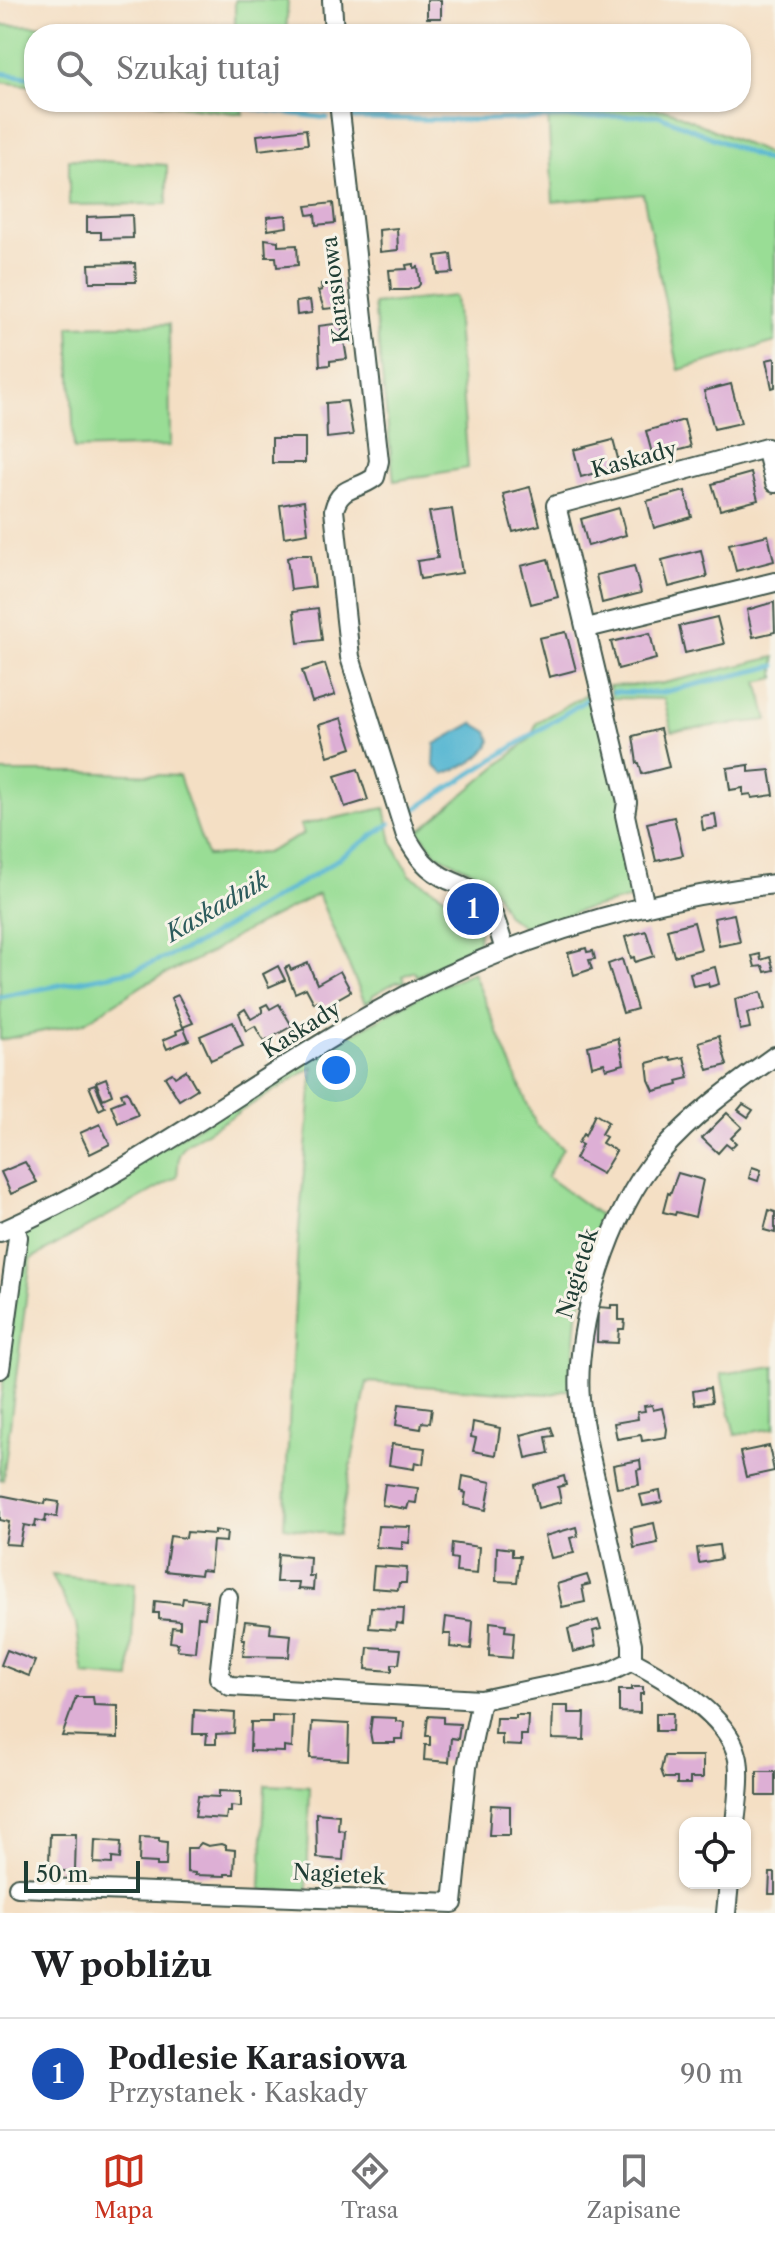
<!DOCTYPE html>
<html lang="pl">
<head>
<meta charset="utf-8">
<style>
	body { margin:0; font-family:"Libre Caslon Text",serif; background:#f2f2f2; color:#202124 }
	.controls { position:absolute; right:24px; bottom:24px; display:grid; overflow:hidden; border-radius:16px; box-shadow:0 2px 6px #0004 }
	.controls button { width:72px; height:72px; display:grid; place-items:center; padding:0; border:0; border-bottom:2px solid #e0e0e0; background:#fff; color:#202124; font:40px sans-serif }
	.scale { position:absolute; left:24px; bottom:20px; width:116px; box-sizing:border-box; padding-left:8px; border:4px solid #1f3d34; border-top:0; font-size:22px; line-height:28px; white-space:nowrap; color:#1f3d34; -webkit-text-stroke:6px #f7f3e8; paint-order:stroke }
	.you { position:absolute; left:336px; top:1070px; width:28px; height:28px; margin:-20px; border:6px solid #fff; border-radius:50%; background:#1a73e8; box-shadow:0 0 0 12px #1a73e833 }
	.badge { display:grid; place-items:center; width:52px; height:52px; border-radius:50%; background:#c8321e; color:#fff; font-size:26px; font-weight:700 }
	.pin { position:absolute; translate:-50% -50%; border:4px solid #fff; box-shadow:0 2px 8px #0006 }
	.list { margin:0; padding:0; list-style:none }
	h2 { display:flex; justify-content:space-between; align-items:center; height:104px; margin:0; padding:0 32px; font-size:34px }
	h2 small { font-size:26px; font-weight:400; color:#757577 }
	.list li { display:grid; grid-template-columns:52px 1fr auto; gap:24px; align-items:center; box-sizing:border-box; height:112px; padding:0 32px; border-top:2px solid #e0e0e0 }
	.list b { display:block; font-size:30px; white-space:nowrap }
	.list p { margin:0; font-size:26px; white-space:nowrap; color:#757577 }
	.list em { font-size:26px; font-style:normal; color:#757577 }
	.icon { flex:none; width:44px; height:44px; fill:none; stroke:currentColor; stroke-width:2; stroke-linecap:round; stroke-linejoin:round }
	.map { position:relative; flex:none; width:775px; height:1913px; overflow:hidden }
	.search { position:absolute; background:#fff; box-shadow:0 2px 6px #0004; left:24px; right:24px; top:24px; height:88px; display:flex; align-items:center; gap:20px; box-sizing:border-box; padding:0 28px; border-radius:32px; color:#757577; font-size:30px }
	.sheet { height:216px; background:#fff }
	nav { display:flex; justify-content:space-around; align-items:center; box-sizing:border-box; height:112px; border-top:2px solid #e0e0e0; background:#fff; font-size:22px; color:#757577 }
	nav a { display:grid; justify-items:center; gap:4px }
	nav .on { color:#c8321e }
	.map>svg:first-child { display:block }
	.green { fill:#99dd95; stroke:#5c8d64; stroke-width:2 }
	.water { fill:#54b6d2; stroke:#3a7a83; stroke-width:2 }
	.lines { fill:none; stroke-linecap:round; stroke-linejoin:round }
	.stream { stroke:#54b6d2; stroke-width:5 }
	.building { fill:#ddafd5 }
	.street-casing { stroke:#3f554a; stroke-width:22 }
	.street { stroke:#fff; stroke-width:18 }
	.labels { text-anchor:middle; stroke-width:6; stroke-linejoin:round; paint-order:stroke }
	.street-label { font-size:22px; fill:#1f3d34; stroke:#f7f3e8 }
	.water-label { font-size:24px; font-style:italic; fill:#2c5b5c; stroke:#f7f3e8 }
</style>
</head>
<body>
<div class="map">
<svg width="775" height="1913" viewBox="0 0 775 1913">
	<rect width="100%" height="100%" fill="#f7f3e8"/>
	<filter id="ink" filterUnits="userSpaceOnUse"><feTurbulence type="fractalNoise" baseFrequency=".0125" numOctaves="2"/><feDisplacementMap in="SourceGraphic" scale="16" xChannelSelector="R" yChannelSelector="G"/><feConvolveMatrix kernelMatrix="1 2 1 2 8 2 1 2 1" color-interpolation-filters="sRGB"/></filter>
	<filter id="wash" filterUnits="userSpaceOnUse"><feTurbulence type="fractalNoise" baseFrequency=".006" numOctaves="4" result="noise"/><feDisplacementMap in="SourceGraphic" scale="32" xChannelSelector="R" yChannelSelector="G"/><feGaussianBlur stdDeviation="1.8" result="paint"/><feColorMatrix in="noise" values="0 0 0 0 0 0 0 0 0 0 0 0 0 0 0 0 0 1.4 0 .05"/><feComposite in="paint" operator="in"/></filter>
	<g filter="url(#wash)">
		<rect width="100%" height="100%" fill="#f4dfc4"/>
		<g class="green">
			<path d="M 235,0 L 288,0 L 286,34 L 235,34 Z"/>
			<path d="M 0,25 L 52,26 L 53,34 L 34,34 L 34,86 L 0,82 Z"/>
			<path d="M 146,102 L 241,102 L 243,114 Z"/>
			<path d="M 633,107 L 668,110 L 775,157 L 775,342 L 679,370 L 643,194 L 553,202 L 548,112 Z"/>
			<path d="M 69,159 L 167,165 L 167,204 L 69,205 Z"/>
			<path d="M 455,296 L 468,468 L 394,481 L 374,304 Z"/>
			<path d="M 169,324 L 170,446 L 74,449 L 69,326 Z"/>
			<path d="M 775,657 L 775,678 L 758,682 L 768,720 L 672,731 L 664,699 L 612,698 L 609,686 L 660,684 Z"/>
			<path d="M 594,690 L 622,803 L 637,897 L 582,910 L 527,929 L 507,915 L 495,891 L 474,872 L 436,854 L 419,831 L 530,739 L 537,722 Z"/>
			<path d="M 0,772 L 78,772 L 179,776 L 207,856 L 266,853 L 304,834 L 300,825 L 385,808 L 392,842 L 410,875 L 464,908 L 479,928 L 478,947 L 417,976 L 414,971 L 403,976 L 405,982 L 396,982 L 373,995 L 372,999 L 365,1003 L 318,894 L 238,935 L 212,952 L 145,984 L 83,1023 L 0,1040 Z"/>
			<path d="M 473,972 L 536,1125 L 563,1148 L 547,1177 L 608,1221 L 577,1315 L 571,1389 L 552,1394 L 502,1392 L 367,1382 L 338,1535 L 284,1527 L 298,1240 L 313,1067 L 185,1145 L 179,1155 L 177,1177 L 31,1259 L 3,1480 L 0,1479 L 0,1405 L 23,1237 L 29,1227 L 353,1034 L 427,992 Z"/>
			<path d="M 775,1366 L 775,1428 L 735,1435 L 721,1374 Z"/>
			<path d="M 52,1575 L 135,1584 L 130,1679 L 84,1675 L 76,1624 Z"/>
			<path d="M 265,1785 L 310,1787 L 307,1891 L 261,1890 Z"/>
		</g>
		<path class="water" d="M 473,723 L 488,732 L 491,741 C 483,760 462,767 444,774 L 434,766 L 435,744 Z"/>
		<g class="lines">
			<g class="stream">
				<path d="M 0,73 L 34,78"/>
				<path d="M 201,102 L 327,118"/>
				<path d="M 353,118 L 477,120 L 658,115 L 775,164"/>
				<path d="M 614,692 L 660,693 L 775,666"/>
				<path d="M 411,812 L 591,697"/>
				<path d="M 0,997 L 135,970 L 197,944 L 317,873 L 390,824"/>
			</g>
		</g>
		<g id="blocks">
			<g class="building">
				<rect x="427" y="0" width="14" height="18"/>
				<path d="M 306,129 L 308,144 L 259,150 L 257,135 Z"/>
				<path d="M 333,203 L 335,223 L 316,225 L 315,214 L 308,215 L 306,206 Z"/>
				<path d="M 132,215 L 133,238 L 101,239 L 101,232 L 87,232 L 87,217 Z"/>
				<path d="M 286,215 L 287,227 L 268,230 L 267,217 Z"/>
				<path d="M 397,228 L 398,250 L 380,252 L 379,230 Z"/>
				<path d="M 265,239 L 278,241 L 278,246 L 297,245 L 298,265 L 277,267 L 276,257 L 266,257 Z"/>
				<path d="M 451,254 L 453,273 L 438,274 L 436,256 Z"/>
				<path d="M 135,263 L 136,282 L 90,282 L 89,264 Z"/>
				<path d="M 414,264 L 414,268 L 418,267 L 420,284 L 418,287 L 408,290 L 391,290 L 389,270 L 407,269 L 406,265 Z"/>
				<path d="M 341,282 L 344,307 L 324,309 L 318,291 L 322,290 L 321,284 Z"/>
				<path d="M 310,300 L 312,313 L 297,315 L 296,302 Z"/>
				<path d="M 341,323 L 347,359 L 330,361 L 330,365 L 320,366 L 318,326 Z"/>
				<path d="M 775,358 L 775,387 L 772,388 L 766,360 Z"/>
				<path d="M 731,384 L 741,423 L 714,429 L 704,391 Z"/>
				<path d="M 347,401 L 353,435 L 327,438 L 326,403 Z"/>
				<path d="M 684,420 L 691,447 L 653,457 L 646,431 Z"/>
				<rect x="272" y="438" width="33" height="25"/>
				<path d="M 613,440 L 620,466 L 581,477 L 574,450 Z"/>
				<path d="M 751,473 L 758,500 L 720,510 L 712,484 Z"/>
				<path d="M 530,487 L 540,525 L 513,532 L 503,494 Z"/>
				<path d="M 685,491 L 692,517 L 654,528 L 647,501 Z"/>
				<path d="M 304,501 L 308,533 L 284,537 L 280,505 Z"/>
				<path d="M 619,508 L 626,535 L 588,546 L 581,519 Z"/>
				<path d="M 452,509 L 462,573 L 420,579 L 417,561 L 438,558 L 429,512 Z"/>
				<path d="M 768,535 L 774,561 L 736,571 L 729,544 Z"/>
				<path d="M 701,550 L 707,577 L 669,587 L 662,560 Z"/>
				<path d="M 296,555 L 311,555 L 315,587 L 291,590 L 287,558 Z"/>
				<path d="M 548,559 L 558,597 L 531,604 L 521,566 Z"/>
				<path d="M 634,566 L 641,593 L 602,603 L 596,575 Z"/>
				<path d="M 774,602 L 775,632 L 753,637 L 747,610 Z"/>
				<path d="M 318,608 L 322,640 L 298,643 L 294,611 Z"/>
				<path d="M 717,617 L 724,644 L 685,653 L 679,626 Z"/>
				<path d="M 566,632 L 576,670 L 549,677 L 539,638 Z"/>
				<path d="M 650,633 L 656,659 L 618,669 L 611,642 Z"/>
				<path d="M 325,664 L 335,695 L 312,702 L 302,671 Z"/>
				<path d="M 342,718 L 352,748 L 328,756 L 319,725 Z"/>
				<path d="M 660,729 L 669,767 L 642,774 L 639,763 L 637,763 L 633,736 Z"/>
				<path d="M 749,765 L 749,772 L 770,770 L 774,795 L 752,798 L 751,794 L 743,795 L 743,788 L 730,790 L 727,768 Z"/>
				<path d="M 358,769 L 368,800 L 345,807 L 335,776 Z"/>
				<path d="M 715,814 L 717,828 L 703,830 L 701,816 Z"/>
				<path d="M 674,817 L 683,855 L 656,861 L 647,823 Z"/>
				<path d="M 734,914 L 740,942 L 719,946 L 714,918 Z"/>
				<path d="M 694,922 L 701,949 L 674,956 L 667,929 Z"/>
				<path d="M 646,931 L 654,956 L 635,962 L 634,957 L 631,958 L 625,937 Z"/>
				<path d="M 586,948 L 587,952 L 593,951 L 595,959 L 589,960 L 592,969 L 574,975 L 568,953 Z"/>
				<path d="M 760,954 L 761,960 L 770,957 L 774,970 L 765,972 L 763,966 L 755,967 L 752,956 Z"/>
				<path d="M 622,959 L 637,1009 L 623,1013 L 608,964 Z"/>
				<path d="M 308,963 L 317,984 L 340,971 L 351,991 L 321,1008 L 317,1001 L 314,1003 L 306,988 L 295,993 L 285,968 L 289,966 L 291,970 Z"/>
				<path d="M 278,966 L 285,980 L 269,987 L 263,974 Z"/>
				<path d="M 715,967 L 719,984 L 709,987 L 708,983 L 693,986 L 690,973 Z"/>
				<path d="M 761,992 L 765,1009 L 747,1013 L 750,1028 L 740,1030 L 735,999 Z"/>
				<path d="M 178,995 L 193,1023 L 183,1027 L 171,998 Z"/>
				<path d="M 267,1004 L 270,1009 L 279,1004 L 292,1026 L 264,1042 L 255,1026 L 246,1031 L 239,1013 L 245,1009 L 251,1019 L 263,1012 L 261,1007 Z"/>
				<path d="M 233,1022 L 243,1046 L 211,1060 L 200,1036 Z"/>
				<path d="M 184,1028 L 189,1040 L 167,1049 L 163,1040 L 177,1034 L 176,1031 Z"/>
				<path d="M 719,1036 L 727,1065 L 708,1070 L 699,1042 Z"/>
				<path d="M 618,1038 L 624,1064 L 606,1069 L 604,1063 L 592,1066 L 588,1046 Z"/>
				<path d="M 670,1057 L 671,1060 L 684,1057 L 689,1078 L 677,1081 L 678,1085 L 654,1091 L 649,1080 L 647,1063 Z"/>
				<path d="M 186,1070 L 197,1089 L 179,1100 L 165,1077 L 172,1073 L 175,1077 Z"/>
				<path d="M 106,1078 L 112,1095 L 103,1099 L 96,1082 Z"/>
				<path d="M 95,1084 L 105,1107 L 99,1110 L 89,1086 Z"/>
				<path d="M 127,1091 L 138,1115 L 118,1123 L 111,1105 L 124,1100 L 121,1093 Z"/>
				<path d="M 743,1104 L 753,1110 L 748,1117 L 738,1110 Z"/>
				<path d="M 727,1113 L 742,1127 L 731,1138 L 736,1143 L 731,1148 L 726,1144 L 718,1153 L 702,1138 Z"/>
				<path d="M 595,1114 L 608,1122 L 601,1134 L 606,1137 L 602,1143 L 616,1151 L 602,1174 L 575,1159 L 582,1145 L 578,1143 L 583,1134 L 585,1136 Z"/>
				<path d="M 100,1124 L 110,1144 L 90,1154 L 80,1133 Z"/>
				<path d="M 25,1162 L 37,1182 L 11,1194 L 1,1172 Z"/>
				<path d="M 752,1167 L 761,1170 L 758,1181 L 749,1178 Z"/>
				<path d="M 678,1173 L 703,1180 L 695,1217 L 676,1212 L 675,1215 L 663,1212 L 668,1193 L 670,1194 Z"/>
				<path d="M 769,1210 L 775,1212 L 775,1233 L 764,1230 Z"/>
				<path d="M 611,1305 L 619,1305 L 619,1320 L 625,1320 L 624,1329 L 619,1329 L 618,1343 L 597,1342 L 598,1307 L 611,1308 Z"/>
				<path d="M 710,1388 L 712,1402 L 695,1405 L 693,1391 Z"/>
				<path d="M 399,1404 L 432,1408 L 430,1423 L 422,1422 L 421,1429 L 396,1425 Z"/>
				<path d="M 652,1405 L 653,1410 L 662,1408 L 667,1429 L 666,1437 L 642,1441 L 641,1435 L 617,1439 L 614,1423 L 638,1419 L 637,1412 L 645,1411 L 644,1406 Z"/>
				<path d="M 473,1422 L 500,1428 L 496,1455 L 473,1451 L 476,1438 L 471,1437 Z"/>
				<path d="M 551,1427 L 554,1436 L 546,1437 L 549,1453 L 526,1458 L 521,1435 Z"/>
				<path d="M 392,1444 L 425,1448 L 423,1464 L 415,1462 L 414,1469 L 389,1465 Z"/>
				<path d="M 769,1446 L 774,1471 L 746,1477 L 740,1452 Z"/>
				<path d="M 640,1460 L 641,1469 L 637,1470 L 639,1485 L 617,1488 L 613,1465 Z"/>
				<path d="M 463,1476 L 491,1482 L 486,1510 L 464,1505 L 466,1493 L 461,1491 Z"/>
				<path d="M 564,1476 L 566,1485 L 558,1487 L 561,1502 L 538,1508 L 533,1485 Z"/>
				<path d="M 385,1484 L 418,1488 L 416,1503 L 409,1502 L 407,1509 L 382,1505 Z"/>
				<path d="M 660,1491 L 662,1502 L 643,1506 L 640,1495 Z"/>
				<path d="M 0,1495 L 45,1504 L 46,1500 L 59,1502 L 57,1517 L 46,1515 L 45,1522 L 36,1520 L 35,1527 L 24,1525 L 20,1545 L 5,1544 L 9,1522 L 0,1520 Z"/>
				<path d="M 654,1523 L 658,1543 L 634,1548 L 631,1528 Z"/>
				<path d="M 378,1526 L 411,1527 L 409,1543 L 402,1542 L 402,1549 L 376,1547 Z"/>
				<path d="M 576,1527 L 578,1536 L 570,1538 L 574,1553 L 551,1558 L 545,1536 Z"/>
				<path d="M 214,1530 L 227,1532 L 226,1542 L 213,1541 L 210,1571 L 201,1570 L 200,1575 L 165,1571 L 170,1536 L 186,1538 L 187,1532 L 214,1534 Z"/>
				<path d="M 452,1543 L 479,1547 L 477,1574 L 456,1572 L 457,1559 L 451,1558 Z"/>
				<path d="M 719,1545 L 721,1559 L 699,1563 L 697,1548 Z"/>
				<path d="M 497,1547 L 512,1549 L 512,1556 L 520,1556 L 517,1582 L 496,1581 Z"/>
				<path d="M 278,1554 L 310,1557 L 309,1576 L 314,1576 L 313,1590 L 298,1589 L 299,1582 L 276,1582 Z"/>
				<path d="M 374,1566 L 407,1568 L 406,1583 L 399,1583 L 398,1590 L 372,1588 Z"/>
				<path d="M 587,1575 L 590,1584 L 582,1586 L 585,1602 L 562,1607 L 557,1584 Z"/>
				<path d="M 183,1598 L 207,1601 L 205,1618 L 198,1617 L 195,1652 L 177,1650 L 178,1643 L 170,1642 L 172,1627 L 180,1628 L 180,1621 L 159,1619 L 159,1613 L 154,1613 L 155,1601 L 182,1604 Z"/>
				<path d="M 371,1607 L 404,1608 L 403,1624 L 396,1623 L 395,1630 L 369,1628 Z"/>
				<path d="M 446,1617 L 473,1621 L 471,1649 L 450,1647 L 451,1634 L 444,1634 Z"/>
				<path d="M 598,1620 L 601,1629 L 593,1631 L 596,1646 L 573,1652 L 568,1629 Z"/>
				<path d="M 245,1621 L 271,1624 L 270,1633 L 291,1635 L 289,1657 L 243,1656 L 245,1639 L 242,1639 Z"/>
				<path d="M 490,1622 L 506,1624 L 505,1631 L 514,1632 L 512,1658 L 489,1656 Z"/>
				<path d="M 368,1647 L 401,1649 L 399,1664 L 392,1664 L 392,1671 L 366,1669 Z"/>
				<path d="M 7,1650 L 35,1661 L 29,1676 L 1,1665 Z"/>
				<path d="M 632,1687 L 643,1687 L 643,1694 L 640,1694 L 640,1713 L 619,1712 L 619,1690 L 632,1690 Z"/>
				<path d="M 76,1697 L 93,1697 L 94,1705 L 118,1706 L 118,1738 L 62,1736 Z"/>
				<path d="M 553,1706 L 568,1706 L 568,1713 L 585,1713 L 584,1740 L 552,1739 Z"/>
				<path d="M 194,1710 L 235,1713 L 234,1733 L 216,1734 L 216,1744 L 206,1744 L 207,1734 L 193,1734 Z"/>
				<path d="M 656,1713 L 673,1713 L 672,1731 L 656,1731 Z"/>
				<path d="M 272,1715 L 293,1716 L 292,1748 L 284,1747 L 284,1752 L 250,1751 L 251,1722 L 272,1722 Z"/>
				<path d="M 516,1715 L 528,1715 L 527,1735 L 521,1735 L 521,1746 L 502,1745 L 502,1734 L 495,1734 L 496,1718 L 516,1718 Z"/>
				<path d="M 428,1716 L 443,1717 L 443,1723 L 460,1724 L 458,1739 L 451,1738 L 449,1762 L 424,1760 L 425,1745 L 430,1745 L 430,1736 L 426,1736 Z"/>
				<path d="M 372,1717 L 396,1718 L 396,1721 L 404,1722 L 403,1739 L 395,1739 L 395,1743 L 372,1743 L 370,1732 Z"/>
				<path d="M 312,1722 L 349,1724 L 348,1760 L 310,1758 Z"/>
				<path d="M 664,1756 L 703,1756 L 703,1778 L 690,1778 L 690,1784 L 677,1784 L 677,1778 L 664,1778 L 661,1770 Z"/>
				<rect x="757" y="1772" width="18" height="24"/>
				<path d="M 219,1791 L 241,1792 L 241,1807 L 231,1806 L 231,1812 L 227,1812 L 226,1819 L 195,1817 L 198,1796 L 219,1797 Z"/>
				<path d="M 491,1805 L 510,1806 L 510,1835 L 489,1835 Z"/>
				<path d="M 316,1813 L 339,1815 L 338,1830 L 345,1831 L 343,1860 L 317,1858 Z"/>
				<path d="M 50,1834 L 76,1834 L 75,1871 L 58,1871 L 58,1865 L 49,1864 Z"/>
				<path d="M 140,1837 L 159,1838 L 159,1841 L 167,1842 L 166,1866 L 157,1866 L 157,1863 L 139,1862 Z"/>
				<path d="M 95,1840 L 121,1842 L 120,1859 L 112,1858 L 112,1864 L 94,1863 Z"/>
				<path d="M 201,1843 L 208,1846 L 221,1844 L 226,1846 L 226,1849 L 235,1850 L 234,1874 L 225,1874 L 225,1876 L 195,1875 L 195,1873 L 187,1872 L 187,1848 L 196,1848 Z"/>
				<path d="M 770,1873 L 775,1873 L 775,1894 L 769,1894 Z"/>
			</g>
		</g>
	</g>
	<g filter="url(#ink)">
		<use href="#blocks" fill-opacity="0" stroke="#3f554a" stroke-width="2"/>
		<g class="lines">
			<g class="street-casing">
				<g id="street">
					<path d="M 332,0 L 334,34"/>
					<path d="M 339,102 L 379,461 L 375,477 C 357,491 340,485 334,510 L 350,657 L 406,836 C 417,856 427,870 449,880 C 461,885 472,889 482,898 C 495,912 499,932 505,950"/>
					<path d="M 587,628 L 775,582"/>
					<path d="M 645,907 L 625,815 L 627,802 L 556,505 L 766,448 L 775,483"/>
					<path d="M 0,1232 C 132,1175 245,1085 370,1015 C 495,944 632,900 775,884"/>
					<path d="M 0,1369 L 18,1237 L 15,1226"/>
					<path d="M 228,1597 L 219,1677 L 230,1686 L 481,1700"/>
					<path d="M 632,1661 L 632,1644 C 621,1594 610,1545 599,1495 C 592,1464 583,1431 580,1399 C 574,1326 611,1209 659,1154 C 693,1115 733,1086 775,1056"/>
					<path d="M 632,1661 C 666,1679 727,1715 737,1755 C 742,1772 737,1805 735,1823"/>
					<path d="M 18,1887 L 453,1903 L 467,1767 L 481,1700 L 606,1674 L 632,1661"/>
					<path d="M 726,1913 L 729,1883"/>
				</g>
			</g>
			<use href="#street" class="street"/>
		</g>
	</g>
	<g class="labels">
		<g class="street-label">
			<text transform="translate(335 290) rotate(-97)" y="8">Karasiowa</text>
			<text transform="translate(634 459) rotate(-15)" y="8">Kaskady</text>
			<text transform="translate(301 1029) rotate(-32)" y="8">Kaskady</text>
			<text transform="translate(577 1273) rotate(-73)" y="8">Nagietek</text>
			<text transform="translate(339 1874) rotate(3)" y="8">Nagietek</text>
		</g>
		<g class="water-label">
			<text transform="translate(217 907) rotate(-30)" y="8">Kaskadnik</text>
		</g>
	</g>
</svg>
<div class="controls">
<button><svg class="icon" aria-label="locate" viewBox="0 0 24 24"><circle cx="12" cy="12" r="6"/><path d="M12 2v4M12 18v4M2 12h4M18 12h4"/></svg></button>
</div>
<div class="scale">50 m</div>
<div class="you"></div>
<div class="pin badge" style="left:473px;top:909px;background:#1a4fb4">1</div>
<div class="search"><svg class="icon" aria-label="search" viewBox="0 0 24 24"><circle cx="10" cy="10" r="6"/><path d="M15 15l6 6"/></svg>Szukaj tutaj</div>
</div>
<section class="sheet">
<h2>W pobliżu<small></small></h2>
<ul class="list">
<li><span class="badge" style="background:#1a4fb4">1</span><div><b>Podlesie Karasiowa</b><p>Przystanek · Kaskady</p></div><em>90 m</em></li>
</ul>
</section>
<nav>
<a class="on"><svg class="icon" aria-label="map" viewBox="0 0 24 24"><path d="M3 6l6-2 6 2 6-2v14l-6 2-6-2-6 2zM9 4v14M15 6v14"/></svg>Mapa</a>
<a><svg class="icon" aria-label="directions" viewBox="0 0 24 24"><path d="M12 3l9 9-9 9-9-9zM9 14v-3h6M13 9l2 2-2 2"/></svg>Trasa</a>
<a><svg class="icon" aria-label="saved" viewBox="0 0 24 24"><path d="M7 4h10v16l-5-4-5 4z"/></svg>Zapisane</a>
</nav>
</body>
</html>
